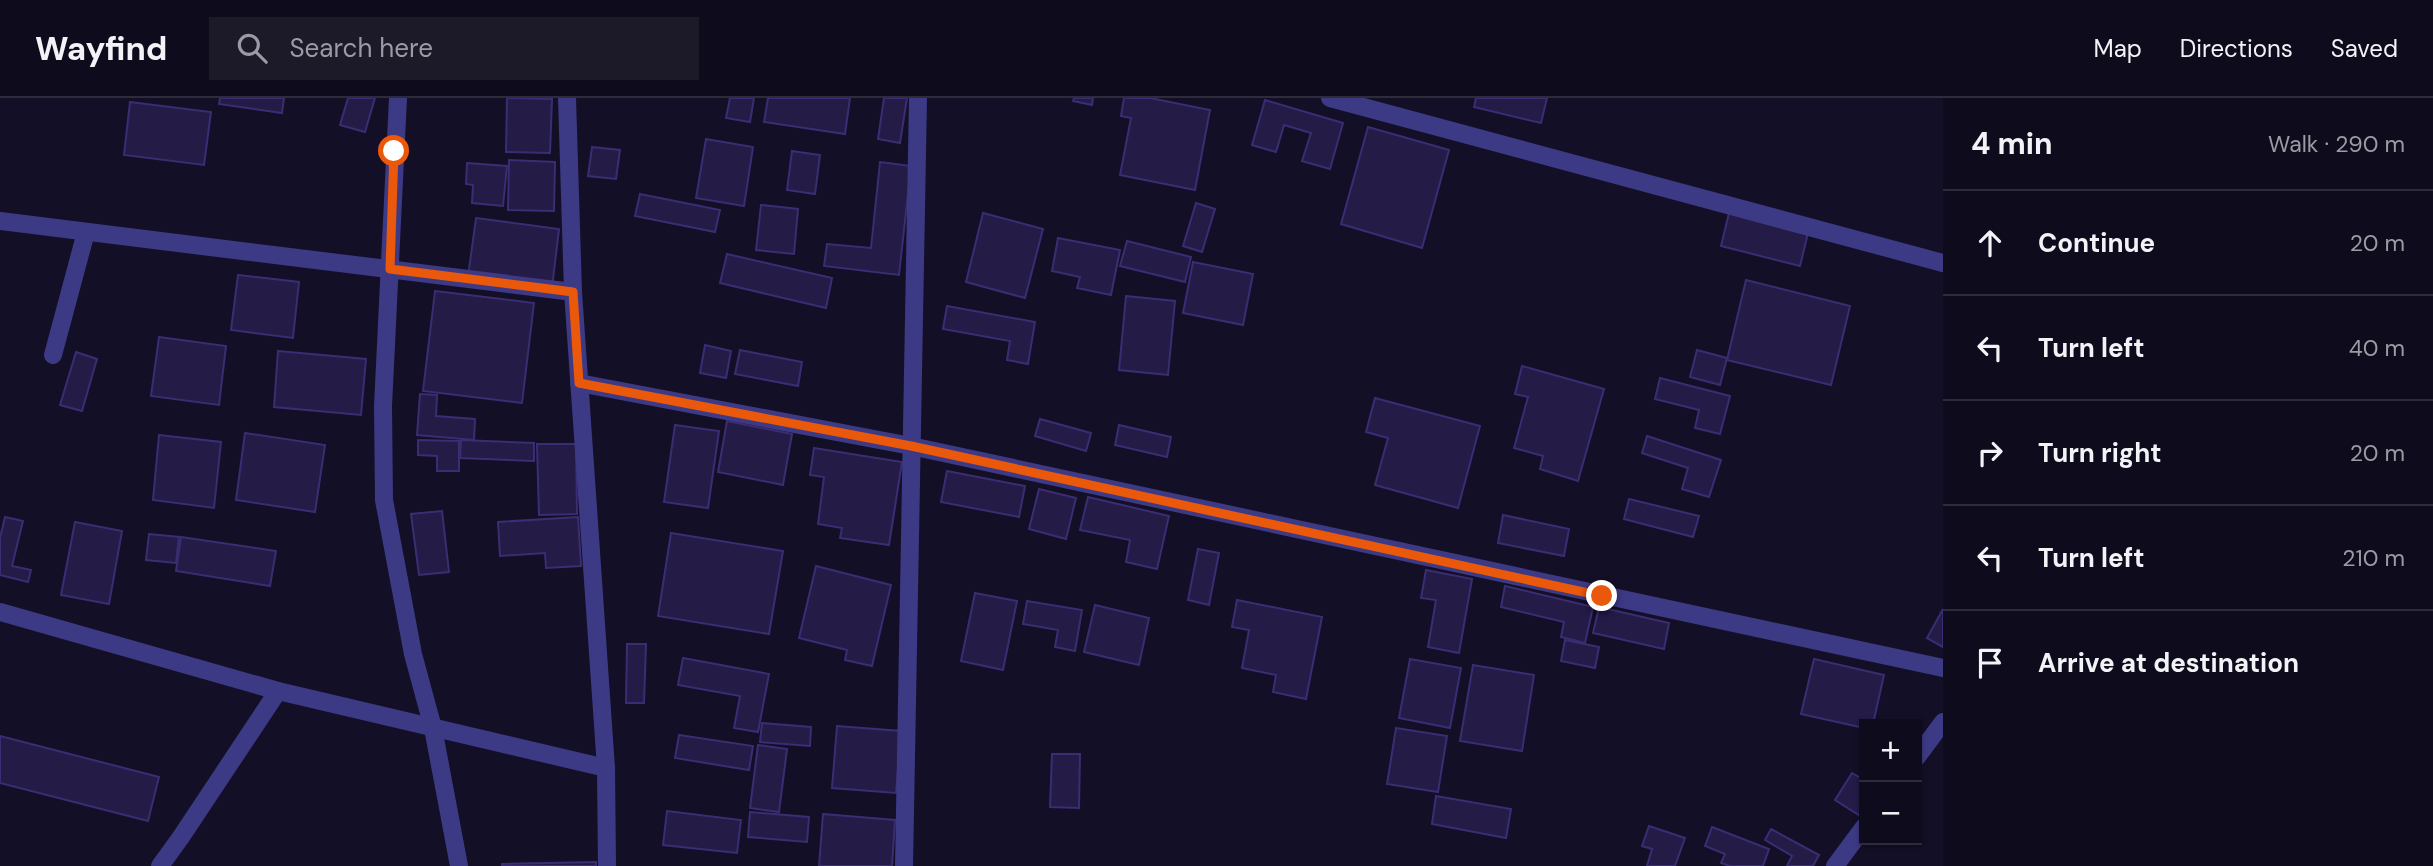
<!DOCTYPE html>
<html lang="en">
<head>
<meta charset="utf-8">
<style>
	body { margin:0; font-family:"DM Sans",sans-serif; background:#1c1929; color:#f1f3f6 }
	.controls { position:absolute; right:21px; bottom:21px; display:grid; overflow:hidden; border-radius:0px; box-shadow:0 2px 5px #0004 }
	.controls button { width:63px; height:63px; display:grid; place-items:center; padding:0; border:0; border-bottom:2px solid #2e2b3b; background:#0e0b1c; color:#f1f3f6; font:35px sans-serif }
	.stop { position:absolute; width:21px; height:21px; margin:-16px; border:5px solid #ea580c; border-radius:50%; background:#fff }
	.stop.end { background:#ea580c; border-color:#fff; box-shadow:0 2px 7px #0008 }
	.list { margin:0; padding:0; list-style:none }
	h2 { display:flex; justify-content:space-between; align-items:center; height:91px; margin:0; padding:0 28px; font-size:30px }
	h2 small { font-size:23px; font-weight:400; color:#9b9ba3 }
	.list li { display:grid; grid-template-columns:46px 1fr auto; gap:21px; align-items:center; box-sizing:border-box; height:105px; padding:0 28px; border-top:2px solid #2e2b3b }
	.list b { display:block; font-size:26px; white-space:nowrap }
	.list em { font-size:23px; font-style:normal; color:#9b9ba3 }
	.icon { flex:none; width:38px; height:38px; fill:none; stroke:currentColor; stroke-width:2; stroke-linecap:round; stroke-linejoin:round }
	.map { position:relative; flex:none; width:1943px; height:768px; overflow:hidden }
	header { display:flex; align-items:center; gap:42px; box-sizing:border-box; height:98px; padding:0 35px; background:#0e0b1c; border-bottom:2px solid #2e2b3b }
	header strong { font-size:33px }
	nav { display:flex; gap:38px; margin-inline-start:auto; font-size:24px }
	.search { width:490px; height:63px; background:#1c1929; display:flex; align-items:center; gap:18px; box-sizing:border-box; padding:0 24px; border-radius:0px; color:#9b9ba3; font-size:26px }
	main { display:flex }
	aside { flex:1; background:#0e0b1c }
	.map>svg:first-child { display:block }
	.building { fill:#241b47; stroke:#3b2d73; stroke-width:2 }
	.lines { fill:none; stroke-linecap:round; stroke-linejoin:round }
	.street { stroke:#3d3a85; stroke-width:18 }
	.route { stroke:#ea580c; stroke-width:9 }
</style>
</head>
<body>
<header>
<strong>Wayfind</strong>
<div class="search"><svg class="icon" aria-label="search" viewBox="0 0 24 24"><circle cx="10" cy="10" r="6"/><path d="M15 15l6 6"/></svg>Search here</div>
<nav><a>Map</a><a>Directions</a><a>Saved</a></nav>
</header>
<main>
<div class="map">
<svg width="1943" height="768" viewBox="0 0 1943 768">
	<rect width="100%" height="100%" fill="#130f26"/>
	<g class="building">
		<path d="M 220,0 L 284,0 L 282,15 L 219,6 Z"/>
		<path d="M 348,0 L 375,0 L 365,34 L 340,27 Z"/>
		<path d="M 507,0 L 552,1 L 550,55 L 506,54 Z"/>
		<path d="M 730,0 L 754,0 L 750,24 L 726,20 Z"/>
		<path d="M 768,0 L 850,0 L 845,36 L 764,24 Z"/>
		<path d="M 884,0 L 907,0 L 900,45 L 878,41 Z"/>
		<path d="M 1074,0 L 1093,0 L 1092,7 L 1073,3 Z"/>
		<path d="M 1124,0 L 1150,0 L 1210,12 L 1195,92 L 1120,77 L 1131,20 L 1121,18 Z"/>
		<path d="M 1476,0 L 1547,0 L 1541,25 L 1474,9 Z"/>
		<path d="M 1265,2 L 1343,25 L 1330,71 L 1302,63 L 1311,35 L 1284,27 L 1276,54 L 1252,47 Z"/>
		<path d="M 130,4 L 211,14 L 204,67 L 124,57 Z"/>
		<path d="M 1368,29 L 1449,52 L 1422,150 L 1341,126 Z"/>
		<path d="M 706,41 L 753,49 L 744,108 L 696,100 Z"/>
		<path d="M 592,49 L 620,52 L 616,81 L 588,78 Z"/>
		<path d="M 792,53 L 820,57 L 815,96 L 787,92 Z"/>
		<path d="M 509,62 L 555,64 L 554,113 L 508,112 Z"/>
		<path d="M 880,64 L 911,68 L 899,177 L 824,168 L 827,146 L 871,150 Z"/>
		<path d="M 467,65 L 507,68 L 503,108 L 472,105 L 473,87 L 466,86 Z"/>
		<path d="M 640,96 L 720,112 L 715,134 L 635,118 Z"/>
		<path d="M 1196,105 L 1215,111 L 1202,154 L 1183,148 Z"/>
		<path d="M 761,107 L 798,111 L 794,156 L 756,152 Z"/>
		<path d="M 983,115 L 1043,131 L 1025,200 L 966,184 Z"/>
		<path d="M 1729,115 L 1808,135 L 1800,168 L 1721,148 Z"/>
		<path d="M 476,120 L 559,131 L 552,190 L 468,179 Z"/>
		<path d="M 1058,140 L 1120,152 L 1111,197 L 1077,190 L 1080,179 L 1052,173 Z"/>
		<path d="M 1127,143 L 1191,159 L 1185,184 L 1120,168 Z"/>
		<path d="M 727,156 L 832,180 L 826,210 L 720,185 Z"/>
		<path d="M 1193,164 L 1253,176 L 1243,227 L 1183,215 Z"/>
		<path d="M 238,177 L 299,184 L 293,240 L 231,232 Z"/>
		<path d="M 1746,182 L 1850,208 L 1831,287 L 1727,262 Z"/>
		<path d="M 435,193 L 534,205 L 522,305 L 423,293 Z"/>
		<path d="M 1126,198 L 1175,203 L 1168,277 L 1119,272 Z"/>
		<path d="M 947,208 L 1035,224 L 1028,266 L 1007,262 L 1010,243 L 943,231 Z"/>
		<path d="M 159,239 L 226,248 L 219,307 L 151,298 Z"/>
		<path d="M 705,247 L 731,253 L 726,280 L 700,275 Z"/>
		<path d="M 740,252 L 802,264 L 798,288 L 735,276 Z"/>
		<path d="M 1697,252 L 1727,260 L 1720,287 L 1690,279 Z"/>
		<path d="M 278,253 L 366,261 L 361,317 L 274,309 Z"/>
		<path d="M 76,254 L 97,261 L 82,313 L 60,307 Z"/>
		<path d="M 1522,268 L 1604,291 L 1578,383 L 1540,371 L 1543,358 L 1514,350 L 1528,299 L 1515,296 Z"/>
		<path d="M 1660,280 L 1730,298 L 1720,336 L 1695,330 L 1699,312 L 1655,301 Z"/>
		<path d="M 420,296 L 437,297 L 436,318 L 475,321 L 474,342 L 417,337 Z"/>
		<path d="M 1375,300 L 1480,328 L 1458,410 L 1375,387 L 1388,340 L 1366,334 Z"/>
		<path d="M 1040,321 L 1091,335 L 1086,353 L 1035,338 Z"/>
		<path d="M 727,323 L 792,336 L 783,387 L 718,374 Z"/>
		<path d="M 675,327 L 719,333 L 708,410 L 664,404 Z"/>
		<path d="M 1119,327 L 1171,339 L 1167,359 L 1115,347 Z"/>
		<path d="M 245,335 L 325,347 L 315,414 L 236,402 Z"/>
		<path d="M 159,337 L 221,344 L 214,410 L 153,402 Z"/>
		<path d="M 1647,338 L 1721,362 L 1709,399 L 1682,391 L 1688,370 L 1642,355 Z"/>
		<path d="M 418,342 L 459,343 L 459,373 L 437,373 L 437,358 L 418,357 Z"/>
		<path d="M 461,342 L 534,345 L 534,363 L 460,360 Z"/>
		<path d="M 537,346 L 576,346 L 577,416 L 539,417 Z"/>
		<path d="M 814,350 L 902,364 L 889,447 L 840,440 L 842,430 L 818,426 L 824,379 L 810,377 Z"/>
		<path d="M 947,373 L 1025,388 L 1019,419 L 941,404 Z"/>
		<path d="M 1039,391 L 1076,400 L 1066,441 L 1029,431 Z"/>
		<path d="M 1088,399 L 1169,418 L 1157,471 L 1126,464 L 1130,442 L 1080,432 Z"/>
		<path d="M 1629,401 L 1699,418 L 1693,439 L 1624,421 Z"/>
		<path d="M 442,413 L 449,474 L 419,477 L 411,416 Z"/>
		<path d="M 1503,417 L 1569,431 L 1564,458 L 1498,445 Z"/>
		<path d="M 5,419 L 23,423 L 12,468 L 31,472 L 28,484 L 0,477 L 0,440 Z"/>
		<path d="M 578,419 L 581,468 L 546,470 L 545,455 L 500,458 L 498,424 Z"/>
		<path d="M 75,424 L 122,433 L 109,506 L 61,497 Z"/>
		<path d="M 671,435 L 783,453 L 769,536 L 658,518 Z"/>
		<path d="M 149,436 L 179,439 L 176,465 L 146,462 Z"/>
		<path d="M 181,439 L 276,453 L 270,488 L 176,473 Z"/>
		<path d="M 1198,451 L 1219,455 L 1209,507 L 1188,502 Z"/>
		<path d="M 816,468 L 891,487 L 872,568 L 845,562 L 847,552 L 799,540 Z"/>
		<path d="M 1426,472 L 1472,481 L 1459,555 L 1428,549 L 1436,502 L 1421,500 Z"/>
		<path d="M 1505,488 L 1593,509 L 1585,545 L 1561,539 L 1564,524 L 1501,509 Z"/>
		<path d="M 975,495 L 1017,503 L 1003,572 L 961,563 Z"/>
		<path d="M 1237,502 L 1322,519 L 1306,601 L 1273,594 L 1276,577 L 1242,570 L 1249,532 L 1232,529 Z"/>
		<path d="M 1027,503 L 1082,512 L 1075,553 L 1055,549 L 1058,532 L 1023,526 Z"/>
		<path d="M 1095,507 L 1149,520 L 1139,567 L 1084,554 Z"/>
		<path d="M 1599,509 L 1669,525 L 1664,551 L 1593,535 Z"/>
		<path d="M 1943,511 L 1943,549 L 1927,540 Z"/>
		<path d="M 1565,542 L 1599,549 L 1595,570 L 1561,563 Z"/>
		<path d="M 627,546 L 646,546 L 644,605 L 626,605 Z"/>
		<path d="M 683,560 L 769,576 L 758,634 L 734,630 L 740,598 L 678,587 Z"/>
		<path d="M 1410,561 L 1461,570 L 1450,630 L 1399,620 Z"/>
		<path d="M 1814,561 L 1884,577 L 1873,626 L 1864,626 L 1864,630 L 1801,616 Z"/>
		<path d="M 1473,567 L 1534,577 L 1522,653 L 1460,643 Z"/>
		<path d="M 762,625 L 811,629 L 810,648 L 760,644 Z"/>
		<path d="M 837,628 L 901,633 L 896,695 L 832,690 Z"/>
		<path d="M 1396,630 L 1447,638 L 1438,694 L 1387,686 Z"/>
		<path d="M 679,637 L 753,648 L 749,672 L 675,660 Z"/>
		<path d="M 0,638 L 159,679 L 148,723 L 0,685 Z"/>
		<path d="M 758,647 L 787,651 L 779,714 L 750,710 Z"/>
		<path d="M 1052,656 L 1080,656 L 1079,710 L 1050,709 Z"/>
		<path d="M 1852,675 L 1864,682 L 1864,715 L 1862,719 L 1835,702 Z"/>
		<path d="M 1436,698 L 1511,711 L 1506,740 L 1432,726 Z"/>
		<path d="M 667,713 L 741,722 L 737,755 L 663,747 Z"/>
		<path d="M 750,714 L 809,719 L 807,744 L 748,739 Z"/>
		<path d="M 823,716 L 895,722 L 892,768 L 819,768 Z"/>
		<path d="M 1649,728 L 1685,740 L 1675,768 L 1647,768 L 1652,751 L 1642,748 Z"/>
		<path d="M 1712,729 L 1769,751 L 1763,768 L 1730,768 L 1721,765 L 1725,756 L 1705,748 Z"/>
		<path d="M 1771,731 L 1819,757 L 1813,768 L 1787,768 L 1792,758 L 1765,742 Z"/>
		<path d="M 596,764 L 596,768 L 502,768 L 502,766 Z"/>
	</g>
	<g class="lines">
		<g class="street">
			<path d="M 398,0 L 383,308 L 384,402 L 413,556 L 433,630 L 459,768"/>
			<path d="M 567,0 L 573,194 L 606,670 L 607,768"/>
			<path d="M 1330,0 L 1943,165"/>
			<path d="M 0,123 L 573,194"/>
			<path d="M 53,257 L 86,134"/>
			<path d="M 579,285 L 911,348 L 1943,570"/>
			<path d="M 0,514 L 278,593 L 606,670"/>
			<path d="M 1917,659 L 1943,624"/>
			<path d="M 160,768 L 181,739 L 278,593"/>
			<path d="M 904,768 L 918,0"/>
			<path d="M 1835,768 L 1864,729"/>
		</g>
	</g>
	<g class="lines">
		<path class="route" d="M 394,53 L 390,171 L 573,194 L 579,285 L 911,348 L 1602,498"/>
	</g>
</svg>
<div class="controls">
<button>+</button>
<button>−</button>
</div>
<div class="stop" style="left:394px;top:53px"></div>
<div class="stop end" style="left:1602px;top:498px"></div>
</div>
<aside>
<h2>4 min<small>Walk · 290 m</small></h2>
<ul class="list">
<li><svg class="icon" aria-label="ahead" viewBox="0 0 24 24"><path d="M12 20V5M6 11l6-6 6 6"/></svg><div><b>Continue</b></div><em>20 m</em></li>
<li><svg class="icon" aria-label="left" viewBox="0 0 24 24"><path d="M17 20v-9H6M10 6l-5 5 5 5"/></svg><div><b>Turn left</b></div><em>40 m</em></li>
<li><svg class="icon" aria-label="right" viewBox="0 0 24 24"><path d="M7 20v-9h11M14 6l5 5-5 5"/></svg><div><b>Turn right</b></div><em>20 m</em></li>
<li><svg class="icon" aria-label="left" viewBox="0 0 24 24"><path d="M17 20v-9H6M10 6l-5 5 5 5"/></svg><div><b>Turn left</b></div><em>210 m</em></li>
<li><svg class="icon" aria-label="arrive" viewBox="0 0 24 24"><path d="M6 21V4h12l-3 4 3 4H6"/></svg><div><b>Arrive at destination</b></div></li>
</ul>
</aside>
</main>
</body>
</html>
